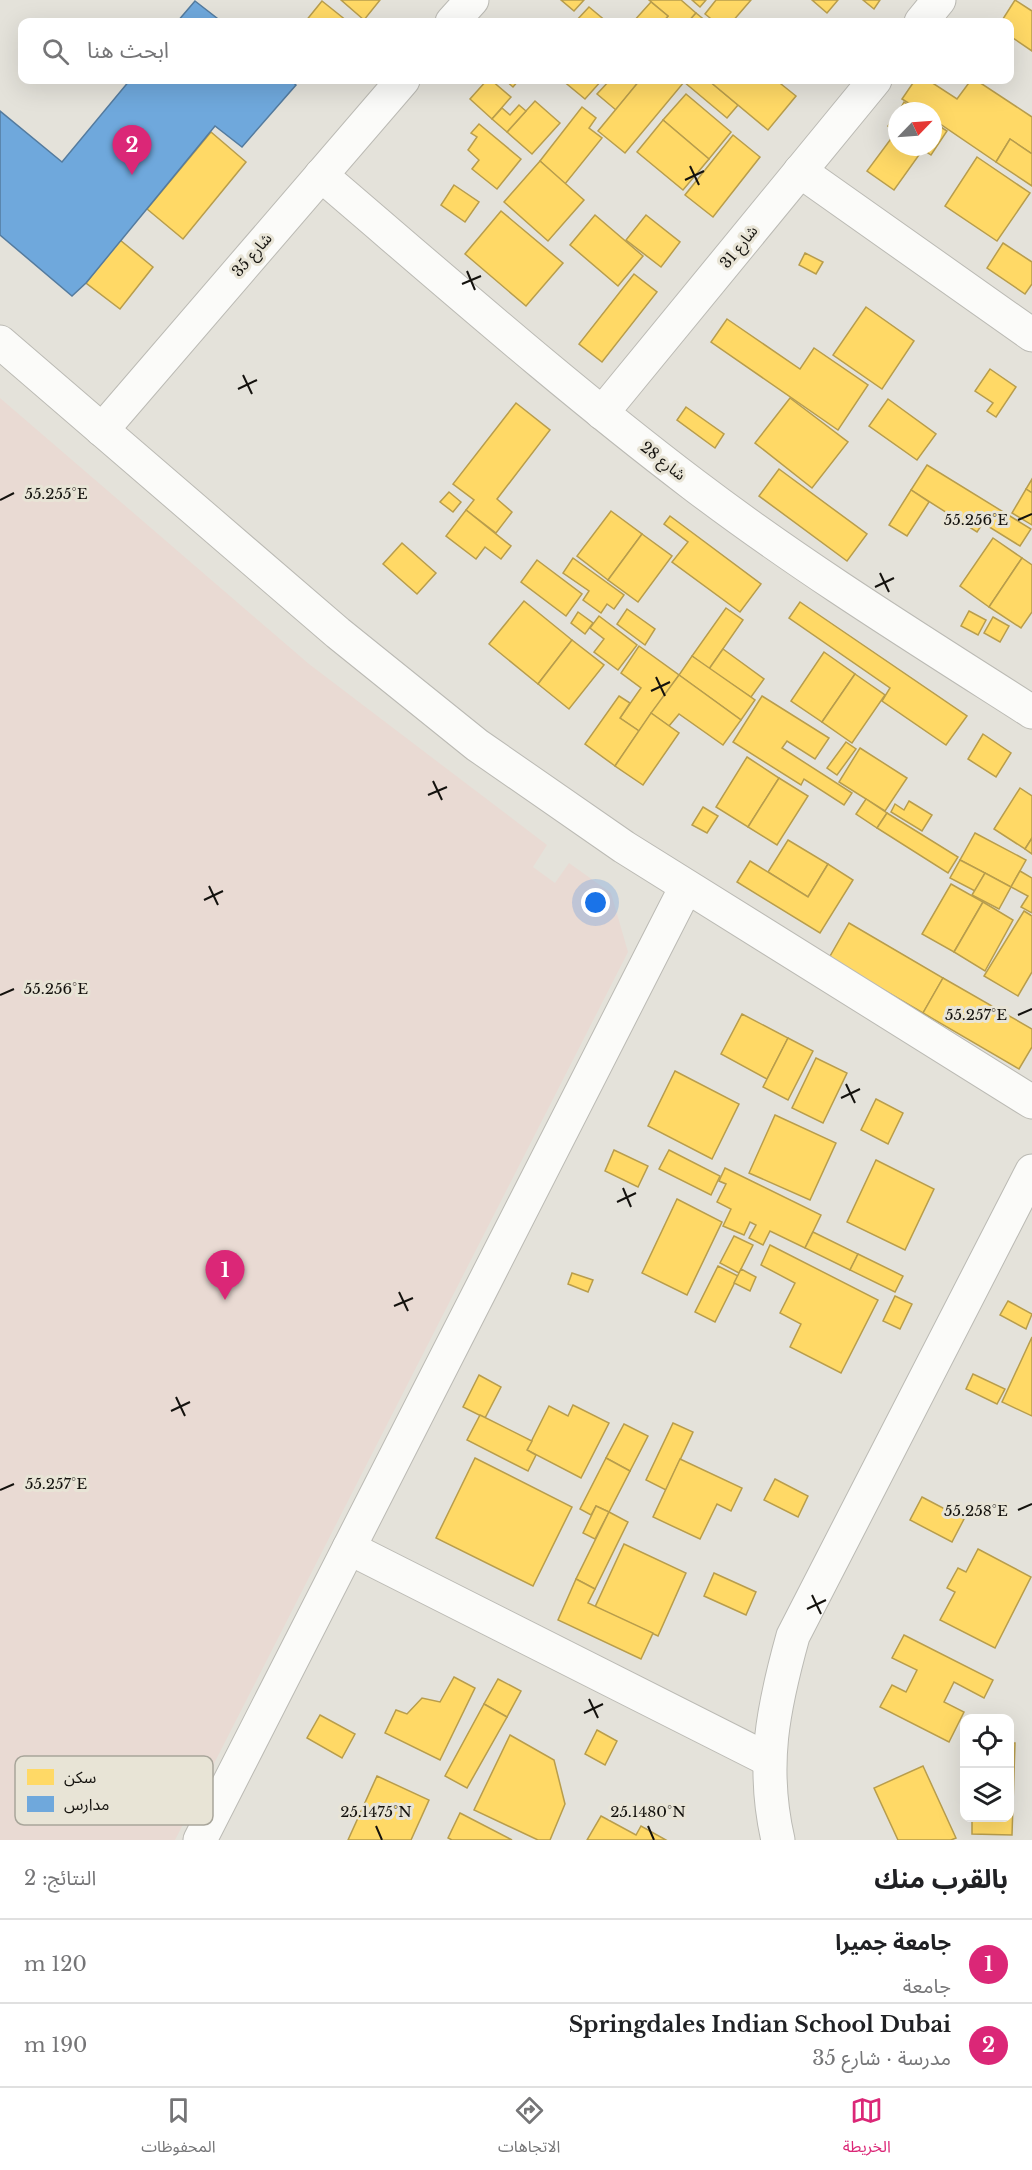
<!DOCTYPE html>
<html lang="ar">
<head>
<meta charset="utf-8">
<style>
	body { margin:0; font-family:"Libre Baskerville","Noto Sans Arabic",serif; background:#f2f2f2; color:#202124; direction:rtl }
	.controls { position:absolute; right:18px; bottom:18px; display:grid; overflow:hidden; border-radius:12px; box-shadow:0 6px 24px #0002 }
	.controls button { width:54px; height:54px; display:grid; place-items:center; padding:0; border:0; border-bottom:2px solid #e0e0e0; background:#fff; color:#202124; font:30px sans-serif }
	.compass { position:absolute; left:888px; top:102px; width:54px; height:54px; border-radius:50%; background:#fff; box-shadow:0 6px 24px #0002; rotate:65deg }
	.you { position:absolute; left:596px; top:903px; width:21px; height:21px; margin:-15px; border:4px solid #fff; border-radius:50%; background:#1a73e8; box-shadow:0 0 0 9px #1a73e833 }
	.badge { display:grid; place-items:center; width:39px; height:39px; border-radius:50%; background:#db2777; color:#fff; font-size:20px; font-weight:700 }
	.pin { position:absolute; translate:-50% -50px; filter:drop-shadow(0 2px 3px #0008) }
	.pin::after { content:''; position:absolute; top:32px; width:21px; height:18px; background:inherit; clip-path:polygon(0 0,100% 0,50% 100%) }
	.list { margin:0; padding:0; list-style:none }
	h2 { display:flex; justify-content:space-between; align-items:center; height:78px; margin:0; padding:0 24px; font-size:26px }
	h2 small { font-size:20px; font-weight:400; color:#757577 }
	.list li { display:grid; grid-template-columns:39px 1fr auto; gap:18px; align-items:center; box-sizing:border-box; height:84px; padding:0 24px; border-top:2px solid #e0e0e0 }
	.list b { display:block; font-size:22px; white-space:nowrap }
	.list p { margin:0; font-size:20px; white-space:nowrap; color:#757577 }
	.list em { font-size:20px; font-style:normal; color:#757577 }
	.icon { flex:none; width:33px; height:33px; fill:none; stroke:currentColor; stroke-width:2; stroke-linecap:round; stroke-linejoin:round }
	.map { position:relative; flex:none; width:1032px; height:1840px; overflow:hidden; direction:ltr }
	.search { position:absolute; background:#fff; box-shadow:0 6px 24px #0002; left:18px; right:18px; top:18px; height:66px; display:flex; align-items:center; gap:15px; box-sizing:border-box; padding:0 21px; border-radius:12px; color:#757577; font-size:22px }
	.sheet { height:246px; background:#fff }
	nav { display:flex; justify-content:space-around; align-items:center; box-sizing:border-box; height:84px; border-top:2px solid #e0e0e0; background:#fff; font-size:16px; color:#757577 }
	nav a { display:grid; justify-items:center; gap:3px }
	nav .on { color:#db2777 }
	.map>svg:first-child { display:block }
	.education { fill:#e9dad3 }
	.homes { fill:#ffd966; stroke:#b89d4c; stroke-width:1.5 }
	.schools { fill:#6fa8dc; stroke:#547b9e; stroke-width:1.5 }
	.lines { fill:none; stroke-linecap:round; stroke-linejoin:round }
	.street-casing { stroke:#bbbab4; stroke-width:35 }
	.street { stroke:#fbfbf9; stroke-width:33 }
	.ticks { fill:none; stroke:#14120e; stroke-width:2 }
	.labels { text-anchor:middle; stroke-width:6; stroke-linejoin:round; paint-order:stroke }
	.street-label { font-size:15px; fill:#14120e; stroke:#e8e4d6 }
	.key { fill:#e8e4d6; stroke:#a8a59a; stroke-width:1.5 }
	.key-label { font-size:16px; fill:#14120e }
	.ticks-label { font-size:15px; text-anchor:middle; fill:#14120e; stroke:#e8e4d6; stroke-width:6; stroke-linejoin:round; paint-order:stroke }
</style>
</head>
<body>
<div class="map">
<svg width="1032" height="1840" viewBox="0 0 1032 1840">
	<rect width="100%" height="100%" fill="#e4e2da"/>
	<path class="education" d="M 0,398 L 309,664 L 547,845 L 533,867 L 555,883 L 569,863 L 611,893 L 628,952 L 175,1840 L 0,1840 Z"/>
	<g class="homes">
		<path d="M 341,0 L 380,0 L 364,20 Z"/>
		<path d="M 561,0 L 584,0 L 574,11 Z"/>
		<path d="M 649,0 L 681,0 L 696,13 L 688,22 L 663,22 L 668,16 Z"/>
		<path d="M 692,0 L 706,0 L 700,7 Z"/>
		<path d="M 716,0 L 751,0 L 732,22 L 715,22 L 705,14 Z"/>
		<path d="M 812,0 L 838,0 L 827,13 Z"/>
		<path d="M 863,0 L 880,0 L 874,9 Z"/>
		<path d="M 1015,0 L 1032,11 L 1032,51 L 1010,36 L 1010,22 L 1001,22 Z"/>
		<path d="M 322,1 L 347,21 L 346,22 L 305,22 Z"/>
		<path d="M 651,2 L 668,16 L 663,22 L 633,22 Z"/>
		<path d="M 589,7 L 607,22 L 575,22 Z"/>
		<path d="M 696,13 L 707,22 L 688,22 Z"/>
		<path d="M 487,80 L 491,80 L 511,97 L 492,119 L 470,99 Z"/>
		<path d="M 505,80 L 519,80 L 513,87 Z"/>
		<path d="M 562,80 L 602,80 L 585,99 Z"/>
		<path d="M 610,80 L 632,80 L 637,84 L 616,110 L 597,94 Z"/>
		<path d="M 640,80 L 708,80 L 738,105 L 727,118 L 684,82 L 625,153 L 598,131 Z"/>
		<path d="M 708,80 L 776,80 L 796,96 L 768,130 Z"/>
		<path d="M 915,80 L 928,80 L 957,99 L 971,80 L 976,80 L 1032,117 L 1032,154 L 1010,139 L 996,162 L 933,119 L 933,111 L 921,111 L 902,99 Z"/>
		<path d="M 686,94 L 731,132 L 709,159 L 663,120 Z"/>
		<path d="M 535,101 L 560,123 L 532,154 L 507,132 Z"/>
		<path d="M 904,102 L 917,111 L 899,111 Z"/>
		<path d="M 519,105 L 526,111 L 507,132 L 492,119 L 502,108 L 510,115 Z"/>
		<path d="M 582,107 L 596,118 L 589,128 L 602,138 L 565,184 L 540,161 Z"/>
		<path d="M 897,113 L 897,132 L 888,126 Z"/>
		<path d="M 663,120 L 709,159 L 683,190 L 637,152 Z"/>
		<path d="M 933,122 L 947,131 L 931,155 L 919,147 L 933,147 Z"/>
		<path d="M 479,124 L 521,159 L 497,189 L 472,169 L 479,160 L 468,150 L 477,137 L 471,133 Z"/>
		<path d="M 211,132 L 246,162 L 183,239 L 147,209 Z"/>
		<path d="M 733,135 L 760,157 L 713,217 L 685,195 Z"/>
		<path d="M 893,136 L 897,139 L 897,147 L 908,147 L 919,155 L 894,190 L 867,171 Z"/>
		<path d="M 1010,139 L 1032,154 L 1032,186 L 996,162 Z"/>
		<path d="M 977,157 L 1030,193 L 997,241 L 945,206 Z"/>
		<path d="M 540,161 L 584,200 L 548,241 L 504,202 Z"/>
		<path d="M 454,185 L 479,202 L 465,222 L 441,205 Z"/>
		<path d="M 501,211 L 563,263 L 526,306 L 465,254 Z"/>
		<path d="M 595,215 L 643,256 L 618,286 L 570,245 Z"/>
		<path d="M 646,215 L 680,242 L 661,267 L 626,240 Z"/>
		<path d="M 120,240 L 153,267 L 120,309 L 86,283 Z"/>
		<path d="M 1003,243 L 1032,262 L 1032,284 L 1025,294 L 987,268 Z"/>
		<path d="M 805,253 L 823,262 L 816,274 L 799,265 Z"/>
		<path d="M 634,274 L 657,292 L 602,362 L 579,344 Z"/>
		<path d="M 866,307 L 914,341 L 882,389 L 833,355 Z"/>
		<path d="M 727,319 L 800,369 L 814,348 L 868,385 L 838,430 L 711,342 Z"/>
		<path d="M 990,369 L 1016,387 L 996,417 L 987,411 L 993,403 L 975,391 Z"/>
		<path d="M 790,398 L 848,442 L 812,488 L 755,443 Z"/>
		<path d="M 888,399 L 936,434 L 917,460 L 869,426 Z"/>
		<path d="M 516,403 L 550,430 L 497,499 L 512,512 L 496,533 L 466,510 L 474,500 L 453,484 Z"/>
		<path d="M 686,407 L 724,434 L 715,448 L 677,420 Z"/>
		<path d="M 927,465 L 1031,529 L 1020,546 L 983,523 L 977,532 L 911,490 Z"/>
		<path d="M 779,469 L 867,534 L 847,561 L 759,496 Z"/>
		<path d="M 1032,479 L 1032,493 L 1026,489 Z"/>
		<path d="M 1026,489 L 1032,493 L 1032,525 L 1012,513 Z"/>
		<path d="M 911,490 L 929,502 L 907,536 L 889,525 Z"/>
		<path d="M 449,492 L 461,502 L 453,512 L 440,502 Z"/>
		<path d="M 466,510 L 511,546 L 501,559 L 485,547 L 476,559 L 446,536 Z"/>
		<path d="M 611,511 L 642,534 L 608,580 L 577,556 Z"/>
		<path d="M 670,516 L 761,584 L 740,612 L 672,562 L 688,542 L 664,524 Z"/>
		<path d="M 642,534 L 672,556 L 638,602 L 608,580 Z"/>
		<path d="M 993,538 L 1022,558 L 989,607 L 960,586 Z"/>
		<path d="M 402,543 L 436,573 L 417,594 L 383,564 Z"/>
		<path d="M 573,558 L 624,595 L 614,609 L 607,604 L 601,613 L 583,600 L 589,591 L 563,573 Z"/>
		<path d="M 1022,558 L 1032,565 L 1032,612 L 1021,628 L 989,607 Z"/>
		<path d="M 537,560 L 582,594 L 566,616 L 521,582 Z"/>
		<path d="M 524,601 L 572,640 L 538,684 L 489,644 Z"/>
		<path d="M 800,602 L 967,716 L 946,745 L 882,701 L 890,688 L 789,618 Z"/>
		<path d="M 726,608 L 743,620 L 709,669 L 692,656 Z"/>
		<path d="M 627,609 L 655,629 L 645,645 L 617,624 Z"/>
		<path d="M 969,611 L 986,620 L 978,635 L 961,626 Z"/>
		<path d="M 578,612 L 593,623 L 585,634 L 571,623 Z"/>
		<path d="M 599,616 L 637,645 L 618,670 L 594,652 L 604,639 L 590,628 Z"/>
		<path d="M 993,617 L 1009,626 L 1000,642 L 984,633 Z"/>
		<path d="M 572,640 L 604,665 L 569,709 L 538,684 Z"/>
		<path d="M 639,646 L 679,675 L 639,731 L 620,718 L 641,688 L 621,673 Z"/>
		<path d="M 723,649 L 764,679 L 751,697 L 709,669 Z"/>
		<path d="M 824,652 L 855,674 L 822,722 L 791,701 Z"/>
		<path d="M 692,656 L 755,700 L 741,720 L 679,675 Z"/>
		<path d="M 855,674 L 885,695 L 852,743 L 822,722 Z"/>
		<path d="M 679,675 L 741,720 L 723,745 L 679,714 L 669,726 L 651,713 Z"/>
		<path d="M 619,696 L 630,703 L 620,718 L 639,731 L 615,766 L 585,744 Z"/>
		<path d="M 762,696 L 829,738 L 815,759 L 787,741 L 782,748 L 852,793 L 844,805 L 804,779 L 801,785 L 733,742 Z"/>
		<path d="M 651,713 L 679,733 L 643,785 L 615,766 Z"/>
		<path d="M 983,734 L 1011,753 L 996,777 L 968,759 Z"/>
		<path d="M 846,742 L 856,749 L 837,775 L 827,768 Z"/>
		<path d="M 860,748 L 907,778 L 885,811 L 839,782 Z"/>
		<path d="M 747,757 L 779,778 L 748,827 L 716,807 Z"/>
		<path d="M 779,778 L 808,796 L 777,845 L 748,827 Z"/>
		<path d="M 1020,788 L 1032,796 L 1032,838 L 1025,849 L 994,829 Z"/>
		<path d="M 866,799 L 887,813 L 877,828 L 856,814 Z"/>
		<path d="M 909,801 L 932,815 L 922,831 L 891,812 L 895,804 L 904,810 Z"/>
		<path d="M 703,807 L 718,816 L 707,833 L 692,825 Z"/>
		<path d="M 887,813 L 958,857 L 948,873 L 877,828 Z"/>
		<path d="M 975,833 L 1026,860 L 1011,887 L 960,860 Z"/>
		<path d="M 1032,838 L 1032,854 L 1025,849 Z"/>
		<path d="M 788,840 L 828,864 L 808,897 L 768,872 Z"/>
		<path d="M 960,860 L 985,873 L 975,891 L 950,878 Z"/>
		<path d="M 750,861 L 808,897 L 828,864 L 853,880 L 820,933 L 737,882 Z"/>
		<path d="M 1020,871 L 1032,878 L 1032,913 L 1021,907 L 1028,896 L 1011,887 Z"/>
		<path d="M 985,873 L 1011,887 L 999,909 L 972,895 Z"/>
		<path d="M 951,884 L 983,902 L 954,952 L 922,934 Z"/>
		<path d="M 983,902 L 1013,920 L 985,971 L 954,952 Z"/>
		<path d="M 1024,911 L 1032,916 L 1032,972 L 1018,996 L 984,976 Z"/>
		<path d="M 849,923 L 943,978 L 923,1013 L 829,958 Z"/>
		<path d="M 943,978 L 1032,1029 L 1032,1047 L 1019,1069 L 923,1013 Z"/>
		<path d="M 742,1014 L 788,1038 L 767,1079 L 721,1054 Z"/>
		<path d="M 788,1038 L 813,1051 L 788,1100 L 763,1087 Z"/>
		<path d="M 816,1058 L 847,1073 L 823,1123 L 792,1108 Z"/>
		<path d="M 675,1071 L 739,1104 L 712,1159 L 648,1126 Z"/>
		<path d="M 876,1099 L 903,1113 L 888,1144 L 861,1130 Z"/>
		<path d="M 775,1115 L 836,1143 L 810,1200 L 749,1173 Z"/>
		<path d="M 614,1150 L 648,1166 L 638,1187 L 605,1171 Z"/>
		<path d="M 669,1150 L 720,1176 L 711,1195 L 659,1169 Z"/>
		<path d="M 876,1160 L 934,1189 L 905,1250 L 847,1222 Z"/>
		<path d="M 725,1168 L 821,1215 L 805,1248 L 770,1231 L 763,1245 L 749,1238 L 756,1225 L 750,1222 L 744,1235 L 723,1226 L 731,1209 L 717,1202 L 726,1184 L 719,1181 Z"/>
		<path d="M 677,1199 L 722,1222 L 687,1295 L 642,1273 Z"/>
		<path d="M 813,1232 L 858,1254 L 850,1270 L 805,1248 Z"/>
		<path d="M 734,1236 L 753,1245 L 739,1273 L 720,1263 Z"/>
		<path d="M 770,1245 L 878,1300 L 841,1373 L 790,1347 L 801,1324 L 780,1313 L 795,1283 L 761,1265 Z"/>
		<path d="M 858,1254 L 903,1276 L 895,1292 L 850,1270 Z"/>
		<path d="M 718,1266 L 738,1276 L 715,1322 L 695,1312 Z"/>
		<path d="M 741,1269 L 756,1277 L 750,1291 L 734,1283 Z"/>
		<path d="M 572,1273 L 593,1280 L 588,1292 L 568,1284 Z"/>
		<path d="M 895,1296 L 912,1304 L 900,1329 L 883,1321 Z"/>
		<path d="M 1008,1301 L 1032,1314 L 1026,1329 L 1000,1315 Z"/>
		<path d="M 1032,1337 L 1032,1416 L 1002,1402 Z"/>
		<path d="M 973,1374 L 1005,1389 L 997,1404 L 966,1389 Z"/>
		<path d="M 479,1375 L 501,1387 L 485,1418 L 463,1407 Z"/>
		<path d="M 573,1405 L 609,1423 L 581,1478 L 527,1450 L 549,1406 L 568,1416 Z"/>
		<path d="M 480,1415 L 532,1441 L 527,1450 L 536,1455 L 528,1471 L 467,1440 Z"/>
		<path d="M 673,1423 L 693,1432 L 666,1490 L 646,1480 Z"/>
		<path d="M 624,1424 L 648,1436 L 630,1471 L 606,1458 Z"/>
		<path d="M 475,1458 L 572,1507 L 533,1586 L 436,1538 Z"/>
		<path d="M 606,1458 L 630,1471 L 609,1512 L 596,1506 L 591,1515 L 580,1509 Z"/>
		<path d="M 680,1459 L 742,1488 L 731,1511 L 717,1504 L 700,1539 L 653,1517 Z"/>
		<path d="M 775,1479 L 808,1496 L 798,1517 L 764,1500 Z"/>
		<path d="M 922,1497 L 964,1519 L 952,1542 L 910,1520 Z"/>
		<path d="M 596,1506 L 609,1512 L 595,1539 L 583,1533 Z"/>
		<path d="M 609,1512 L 628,1522 L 595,1589 L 576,1579 Z"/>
		<path d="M 624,1544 L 686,1573 L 658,1636 L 595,1607 Z"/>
		<path d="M 978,1549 L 1031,1577 L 995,1648 L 940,1620 L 955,1592 L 947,1588 L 958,1568 L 966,1572 Z"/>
		<path d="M 714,1573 L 756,1592 L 746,1615 L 704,1596 Z"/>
		<path d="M 576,1579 L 595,1589 L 588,1603 L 653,1633 L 641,1659 L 558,1620 Z"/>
		<path d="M 904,1635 L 993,1680 L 984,1698 L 954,1682 L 944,1702 L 964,1712 L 949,1742 L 880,1707 L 892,1685 L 906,1692 L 917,1670 L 892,1658 Z"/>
		<path d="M 454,1677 L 475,1688 L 440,1760 L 385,1733 L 396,1710 L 407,1714 L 422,1698 L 440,1702 Z"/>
		<path d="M 498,1679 L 521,1691 L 507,1717 L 484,1704 Z"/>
		<path d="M 484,1704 L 507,1717 L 467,1788 L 445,1776 Z"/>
		<path d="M 320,1715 L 355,1734 L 342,1758 L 307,1738 Z"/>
		<path d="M 597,1730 L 617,1741 L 605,1765 L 585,1754 Z"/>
		<path d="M 510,1735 L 554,1760 L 565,1804 L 550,1840 L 538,1840 L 474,1810 Z"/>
		<path d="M 1010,1743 L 1015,1743 L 1012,1835 L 972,1834 L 972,1818 L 1010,1818 Z"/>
		<path d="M 923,1766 L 956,1838 L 951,1840 L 898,1840 L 874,1788 Z"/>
		<path d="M 377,1776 L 429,1800 L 411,1840 L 348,1840 Z"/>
		<path d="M 460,1813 L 512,1840 L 452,1840 L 448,1838 Z"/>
		<path d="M 601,1816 L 636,1835 L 641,1826 L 666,1840 L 587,1840 Z"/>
	</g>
	<g class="schools">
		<path d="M 195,1 L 222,22 L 177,22 Z"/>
		<path d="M 130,80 L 290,80 L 296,85 L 242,147 L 215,126 L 86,283 L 72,296 L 0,235 L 0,111 L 62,162 Z"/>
	</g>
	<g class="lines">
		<g class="street-casing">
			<g id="street">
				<path d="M 452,22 L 472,0"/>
				<path d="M 921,22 L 939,0"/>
				<path d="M 800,171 L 1032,335"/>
				<path d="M 321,175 C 444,280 565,387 694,485 C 802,567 918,639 1032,712"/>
				<path d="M 0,342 L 338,633 L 477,745 L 624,847 L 1032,1102"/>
				<path d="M 602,413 L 875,80"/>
				<path d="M 102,430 L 403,80"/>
				<path d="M 349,1548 L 769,1760"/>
				<path d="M 200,1840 L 686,887"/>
				<path d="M 778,1840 C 761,1766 773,1708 793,1636 L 1032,1171"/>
			</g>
		</g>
		<use href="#street" class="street"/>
	</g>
	<path class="ticks" d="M 690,166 L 699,185M 685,180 L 704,171M 467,271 L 475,290M 462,284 L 481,276M 243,375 L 252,394M 238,389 L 257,380M 0,500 L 14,493M 1018,520 L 1032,514M 880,573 L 889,592M 875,587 L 894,578M 656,677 L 665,696M 651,691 L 670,682M 433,781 L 442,800M 428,795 L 447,787M 209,886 L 218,905M 204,900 L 223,891M 0,995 L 14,989M 1018,1015 L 1032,1009M 846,1084 L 855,1103M 841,1098 L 860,1089M 623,1188 L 631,1207M 617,1202 L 636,1193M 399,1292 L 408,1311M 394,1306 L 413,1298M 176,1397 L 185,1416M 171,1411 L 190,1402M 0,1490 L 14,1484M 1018,1510 L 1032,1504M 812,1595 L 821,1614M 807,1609 L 826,1600M 589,1699 L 598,1718M 584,1713 L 603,1704M 376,1826 L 382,1840M 648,1826 L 654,1840"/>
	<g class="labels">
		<g class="street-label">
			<text transform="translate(739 247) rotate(-51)" y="5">شارع 31</text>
			<text transform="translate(252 255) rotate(-49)" y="5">شارع 35</text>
			<text transform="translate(663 461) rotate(38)" y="5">شارع 28</text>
		</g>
	</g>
	<rect x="15" y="1756" width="198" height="69" rx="9" class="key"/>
	<rect x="27" y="1769" width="27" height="16" fill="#ffd966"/>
	<rect x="27" y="1796" width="27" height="16" fill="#6fa8dc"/>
	<g class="key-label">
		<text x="64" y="1783">سكن</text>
		<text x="64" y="1810">مدارس</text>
	</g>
	<g class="ticks-label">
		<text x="56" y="499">55.255°E</text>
		<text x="976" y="525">55.256°E</text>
		<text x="56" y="994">55.256°E</text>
		<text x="976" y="1020">55.257°E</text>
		<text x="56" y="1489">55.257°E</text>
		<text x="976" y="1516">55.258°E</text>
		<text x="376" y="1817">25.1475°N</text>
		<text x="648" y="1817">25.1480°N</text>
	</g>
</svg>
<div class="controls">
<button><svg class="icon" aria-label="locate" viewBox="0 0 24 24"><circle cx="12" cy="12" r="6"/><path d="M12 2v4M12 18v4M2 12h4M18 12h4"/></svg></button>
<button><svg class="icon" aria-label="layers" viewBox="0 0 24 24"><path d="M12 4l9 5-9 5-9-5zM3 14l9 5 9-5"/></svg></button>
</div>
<svg class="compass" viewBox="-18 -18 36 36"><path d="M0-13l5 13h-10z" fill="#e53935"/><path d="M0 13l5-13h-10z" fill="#757577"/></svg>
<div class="you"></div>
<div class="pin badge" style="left:225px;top:1300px">1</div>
<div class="pin badge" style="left:132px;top:175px">2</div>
<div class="search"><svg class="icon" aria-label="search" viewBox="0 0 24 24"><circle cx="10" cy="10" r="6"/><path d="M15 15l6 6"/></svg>ابحث هنا</div>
</div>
<section class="sheet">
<h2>بالقرب منك<small>النتائج: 2</small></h2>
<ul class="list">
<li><span class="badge">1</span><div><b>جامعة جميرا</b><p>جامعة</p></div><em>120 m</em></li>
<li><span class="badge">2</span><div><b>Springdales Indian School Dubai</b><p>مدرسة · شارع 35</p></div><em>190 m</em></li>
</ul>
</section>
<nav>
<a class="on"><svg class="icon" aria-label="map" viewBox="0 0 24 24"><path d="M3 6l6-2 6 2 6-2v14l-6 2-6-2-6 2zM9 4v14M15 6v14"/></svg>الخريطة</a>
<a><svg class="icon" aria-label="directions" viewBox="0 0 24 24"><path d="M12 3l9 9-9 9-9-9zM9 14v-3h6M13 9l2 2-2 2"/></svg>الاتجاهات</a>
<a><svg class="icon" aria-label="saved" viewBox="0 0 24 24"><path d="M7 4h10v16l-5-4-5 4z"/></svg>المحفوظات</a>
</nav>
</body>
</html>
